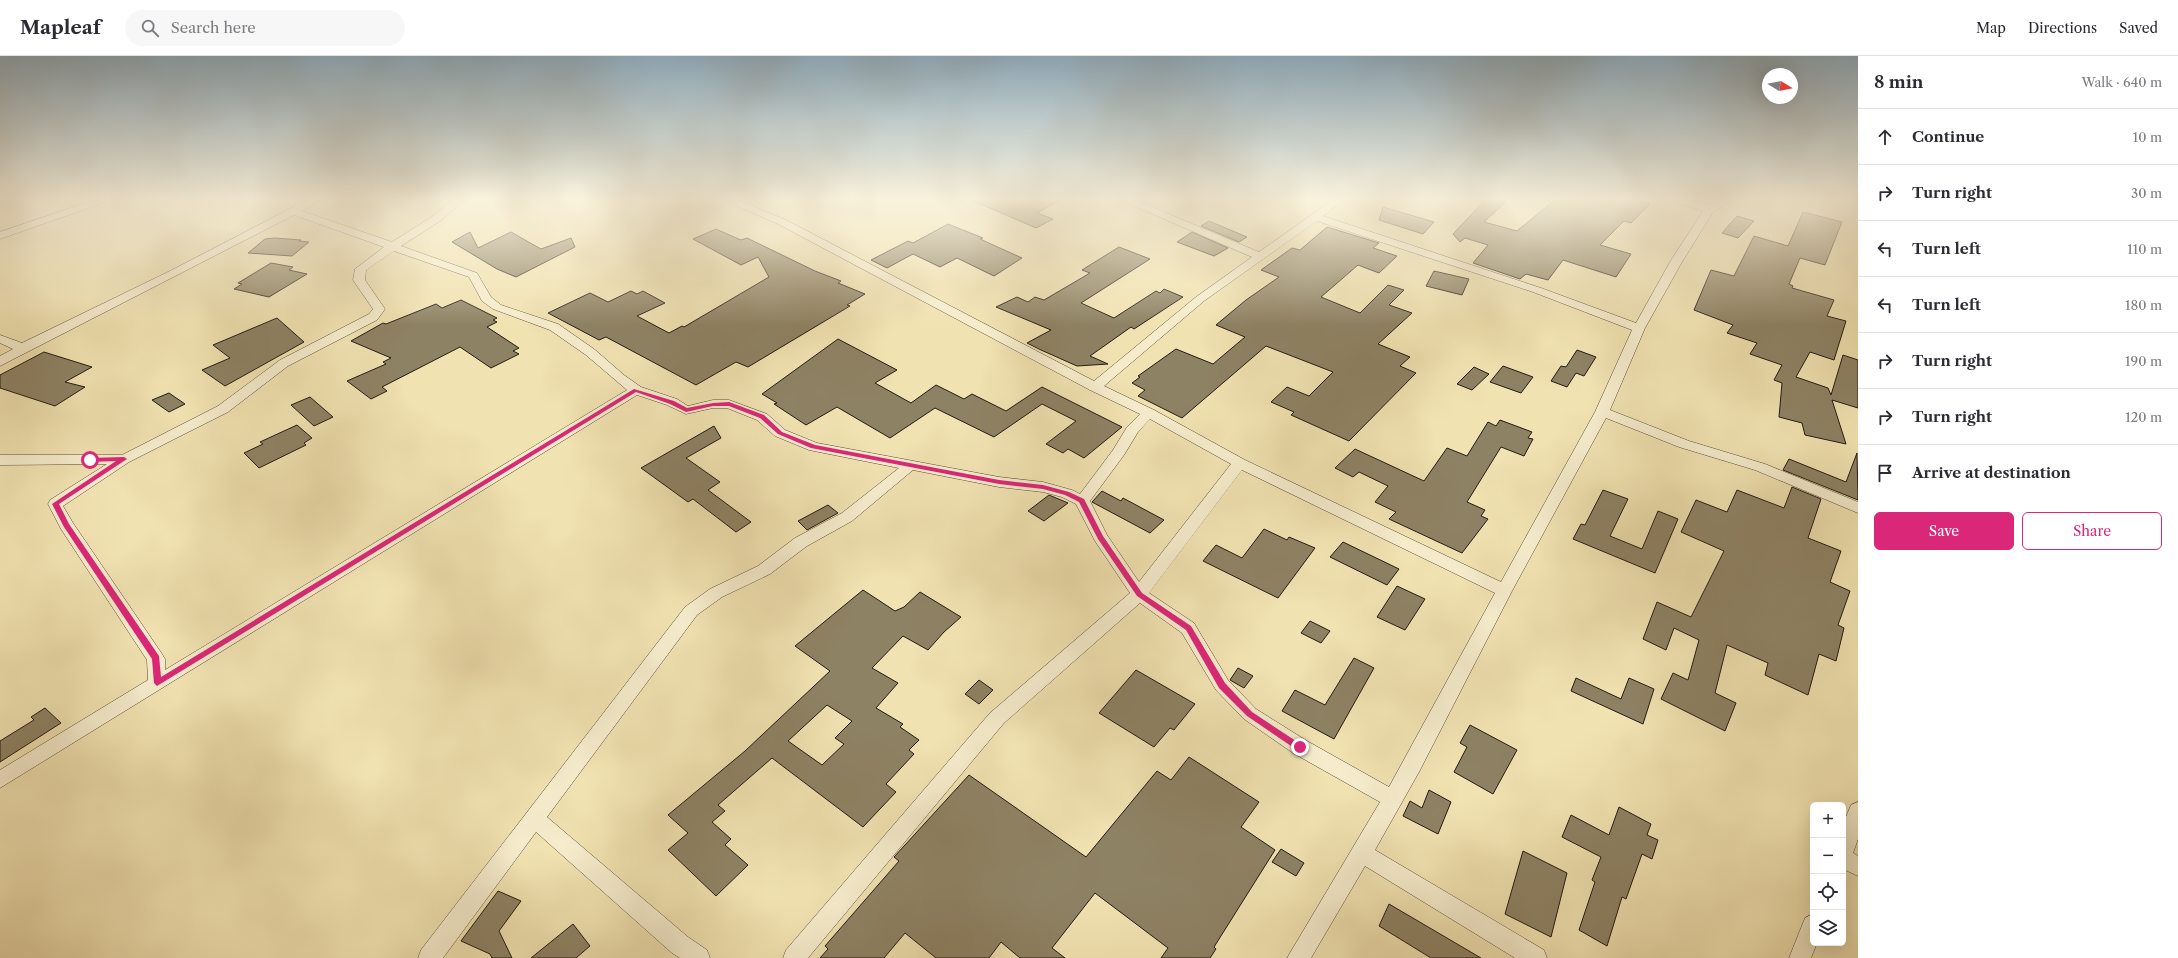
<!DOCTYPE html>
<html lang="en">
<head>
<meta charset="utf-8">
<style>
	body { margin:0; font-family:"Libre Caslon Text",serif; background:#f7f7f7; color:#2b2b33 }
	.controls { position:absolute; right:12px; bottom:12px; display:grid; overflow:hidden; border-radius:6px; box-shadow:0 4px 16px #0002 }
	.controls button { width:36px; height:36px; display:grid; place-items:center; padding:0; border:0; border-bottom:1px solid #e1e1e2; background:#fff; color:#2b2b33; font:20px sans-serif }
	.compass { position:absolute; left:1762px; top:12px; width:36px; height:36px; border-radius:50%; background:#fff; box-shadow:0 4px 16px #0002; rotate:100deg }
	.stop { position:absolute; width:12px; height:12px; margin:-9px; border:3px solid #db2777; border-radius:50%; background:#fff }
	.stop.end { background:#db2777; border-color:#fff; box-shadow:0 1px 4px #0008 }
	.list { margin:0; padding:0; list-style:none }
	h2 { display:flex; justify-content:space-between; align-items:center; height:52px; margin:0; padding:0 16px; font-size:17px }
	h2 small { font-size:13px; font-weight:400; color:#7c7c81 }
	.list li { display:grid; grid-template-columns:26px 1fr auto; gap:12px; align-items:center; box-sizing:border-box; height:56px; padding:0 16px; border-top:1px solid #e1e1e2 }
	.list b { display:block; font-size:15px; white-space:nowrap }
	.list em { font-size:13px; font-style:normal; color:#7c7c81 }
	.actions { display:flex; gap:8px; padding:12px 16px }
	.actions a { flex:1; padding:9px 0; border:1px solid #db2777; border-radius:6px; text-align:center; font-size:14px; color:#db2777 }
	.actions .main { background:#db2777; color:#fff }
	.icon { flex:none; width:22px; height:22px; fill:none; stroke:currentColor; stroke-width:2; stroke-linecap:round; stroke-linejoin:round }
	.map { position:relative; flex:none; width:1858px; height:902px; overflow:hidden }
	header { display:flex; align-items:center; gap:24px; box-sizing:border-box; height:56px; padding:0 20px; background:#fff; border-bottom:1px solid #e1e1e2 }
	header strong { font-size:19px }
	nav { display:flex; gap:22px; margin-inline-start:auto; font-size:14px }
	.search { width:280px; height:36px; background:#f7f7f7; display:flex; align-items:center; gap:10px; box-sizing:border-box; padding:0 14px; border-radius:22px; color:#7c7c81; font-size:15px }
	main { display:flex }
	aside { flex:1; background:#fff }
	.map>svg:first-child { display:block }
	.building { fill:#8e8264; stroke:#221a11; fill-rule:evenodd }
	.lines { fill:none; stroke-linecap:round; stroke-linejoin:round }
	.minor-casing { stroke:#564c39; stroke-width:1 }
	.minor { fill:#f6eccc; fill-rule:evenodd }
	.route { fill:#db2777 }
</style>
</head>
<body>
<header>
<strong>Mapleaf</strong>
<div class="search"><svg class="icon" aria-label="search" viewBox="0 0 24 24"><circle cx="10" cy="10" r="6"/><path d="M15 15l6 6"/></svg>Search here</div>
<nav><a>Map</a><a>Directions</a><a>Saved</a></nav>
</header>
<main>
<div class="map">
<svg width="1858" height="902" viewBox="0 0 1858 902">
	<rect width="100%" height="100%" fill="#f1e2b1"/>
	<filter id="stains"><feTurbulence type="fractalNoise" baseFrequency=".005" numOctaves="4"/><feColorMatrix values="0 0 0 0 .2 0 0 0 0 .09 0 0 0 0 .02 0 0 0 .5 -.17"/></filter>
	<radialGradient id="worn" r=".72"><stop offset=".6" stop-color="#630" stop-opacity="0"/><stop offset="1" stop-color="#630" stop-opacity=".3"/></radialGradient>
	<g class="building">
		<path d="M 969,143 L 1062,143 L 1037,157 L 1053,163 L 1036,172 Z"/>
		<path d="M 1486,143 L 1509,143 L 1484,166 L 1517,175 L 1556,143 L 1636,143 L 1650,148 L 1631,167 L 1624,165 L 1600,189 L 1631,198 L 1616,221 L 1563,204 L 1548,224 L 1526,218 L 1520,223 L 1473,207 L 1488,189 L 1465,182 L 1460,186 L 1453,178 Z"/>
		<path d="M 1383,151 L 1434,166 L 1423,178 L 1379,164 Z"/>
		<path d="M 1803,156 L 1842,166 L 1825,209 L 1800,202 L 1789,228 L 1793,230 L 1792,232 L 1834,244 L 1827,260 L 1846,265 L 1834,304 L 1810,296 L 1796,321 L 1828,332 L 1831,339 L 1843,299 L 1858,304 L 1858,352 L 1832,344 L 1846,388 L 1805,379 L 1802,367 L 1779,361 L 1782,327 L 1774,324 L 1782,309 L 1750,298 L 1757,287 L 1727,277 L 1733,269 L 1694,254 L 1711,214 L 1734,220 L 1754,180 L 1788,190 Z"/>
		<path d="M 1737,160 L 1754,165 L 1738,182 L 1722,177 Z"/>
		<path d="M 1209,165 L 1247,181 L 1239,186 L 1201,170 Z"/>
		<path d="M 948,168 L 983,182 L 980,183 L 1022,202 L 994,220 L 957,202 L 940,211 L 913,198 L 887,212 L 871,204 L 908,185 L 913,187 Z"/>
		<path d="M 1327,171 L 1379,187 L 1373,192 L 1397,200 L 1379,217 L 1358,209 L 1321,241 L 1360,257 L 1388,229 L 1404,234 L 1389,249 L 1412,257 L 1378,288 L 1410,301 L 1400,310 L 1416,317 L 1349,385 L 1291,359 L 1294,356 L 1271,346 L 1287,331 L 1309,340 L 1333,316 L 1266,290 L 1182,362 L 1138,340 L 1145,334 L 1132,327 L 1140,321 L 1138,320 L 1176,293 L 1213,308 L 1245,281 L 1216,269 L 1246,244 L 1279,221 L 1261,214 L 1292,192 L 1300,194 Z"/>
		<path d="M 716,173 L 741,184 L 747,182 L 815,215 L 841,225 L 838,227 L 865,238 L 847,249 L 850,250 L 748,311 L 736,306 L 696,329 L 606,281 L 599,284 L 548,257 L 590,237 L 608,246 L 631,235 L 637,238 L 643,235 L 665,247 L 637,260 L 669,277 L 682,270 L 684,271 L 769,221 L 758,201 L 741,209 L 693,183 Z"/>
		<path d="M 470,176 L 478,192 L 511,176 L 541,193 L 571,182 L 575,191 L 516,221 L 497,213 L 452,186 Z"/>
		<path d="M 1192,176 L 1228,192 L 1214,200 L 1177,186 Z"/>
		<path d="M 275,182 L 301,184 L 299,185 L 309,186 L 292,200 L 248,197 L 265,183 Z"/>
		<path d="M 1119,191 L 1150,203 L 1081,247 L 1114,262 L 1156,235 L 1160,237 L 1164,233 L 1183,241 L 1134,273 L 1131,271 L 1090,300 L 1108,308 L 1077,310 L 1041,294 L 1027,287 L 1051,274 L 996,251 L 1017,241 L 1028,246 L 1035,241 L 1044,244 L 1090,217 L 1082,214 Z"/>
		<path d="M 271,207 L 293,211 L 289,214 L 307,218 L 269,241 L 234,233 L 242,228 L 238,227 Z"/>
		<path d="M 1434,215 L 1469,223 L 1462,239 L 1426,230 Z"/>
		<path d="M 461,244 L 497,262 L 493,264 L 497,266 L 487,271 L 519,292 L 513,295 L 519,298 L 491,312 L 460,291 L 382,331 L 387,335 L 371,343 L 347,325 L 386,308 L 383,306 L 391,302 L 351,285 L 383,267 L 386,268 L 436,248 L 442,252 Z"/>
		<path d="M 277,262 L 304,286 L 225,330 L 202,314 L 230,302 L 213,289 Z"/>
		<path d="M 838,283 L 897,314 L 875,327 L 911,347 L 936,329 L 964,343 L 972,338 L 1006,355 L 1042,331 L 1122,371 L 1084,402 L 1068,393 L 1063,397 L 1046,388 L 1076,365 L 1042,348 L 994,381 L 935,352 L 890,382 L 837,351 L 806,369 L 774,348 L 777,347 L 762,338 Z"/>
		<path d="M 1577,294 L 1596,301 L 1584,320 L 1576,317 L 1567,331 L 1551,325 L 1561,310 L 1566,311 Z"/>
		<path d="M 44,296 L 92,311 L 65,326 L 85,331 L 55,350 L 0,332 L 0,319 Z"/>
		<path d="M 1503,310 L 1533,321 L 1521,337 L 1490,326 Z"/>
		<path d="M 1474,311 L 1489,318 L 1472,334 L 1457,328 Z"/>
		<path d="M 169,337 L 185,348 L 169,356 L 152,344 Z"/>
		<path d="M 310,341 L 333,361 L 314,370 L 291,349 Z"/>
		<path d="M 1500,364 L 1532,376 L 1528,382 L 1533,383 L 1524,400 L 1501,391 L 1467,446 L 1485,454 L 1481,460 L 1488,463 L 1462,497 L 1389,463 L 1396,456 L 1375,446 L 1388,430 L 1359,416 L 1353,421 L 1335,412 L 1355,393 L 1424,425 L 1447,392 L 1467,400 L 1488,366 L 1496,370 Z"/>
		<path d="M 297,369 L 312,382 L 304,387 L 306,389 L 259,412 L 244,397 L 263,388 L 260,386 Z"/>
		<path d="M 714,370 L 721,382 L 686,402 L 720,426 L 708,434 L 751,466 L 736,476 L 693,443 L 688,446 L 641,412 Z"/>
		<path d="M 1857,397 L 1858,444 L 1783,414 L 1789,403 L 1846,426 Z"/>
		<path d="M 1792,431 L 1821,443 L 1808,482 L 1841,495 L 1830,526 L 1850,535 L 1838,569 L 1844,572 L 1836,605 L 1819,598 L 1808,639 L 1765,619 L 1768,607 L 1727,589 L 1715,637 L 1736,647 L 1725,675 L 1661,643 L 1673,617 L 1688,624 L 1699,584 L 1674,572 L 1666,594 L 1643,583 L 1657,546 L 1691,561 L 1724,495 L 1681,476 L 1696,444 L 1727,456 L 1737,434 L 1784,452 Z"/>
		<path d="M 1603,434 L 1628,443 L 1610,480 L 1642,493 L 1658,455 L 1678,463 L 1655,517 L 1573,483 L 1581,468 L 1585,469 Z"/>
		<path d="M 1102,435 L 1121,445 L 1123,442 L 1164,464 L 1150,477 L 1092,446 Z"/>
		<path d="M 1049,439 L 1068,447 L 1044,465 L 1028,455 Z"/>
		<path d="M 828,449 L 838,457 L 807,474 L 798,465 Z"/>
		<path d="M 1264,473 L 1287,484 L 1289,481 L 1315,492 L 1278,542 L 1203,505 L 1216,489 L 1242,502 Z"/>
		<path d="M 1343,486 L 1399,513 L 1387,529 L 1330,501 Z"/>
		<path d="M 1397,530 L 1425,543 L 1405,574 L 1377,561 Z"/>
		<path d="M 863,534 L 895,555 L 904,551 L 920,536 L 961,561 L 944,576 L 928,594 L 903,580 L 872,612 L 898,627 L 876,652 L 903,668 L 900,671 L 919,684 L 909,694 L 914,698 L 886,728 L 896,736 L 863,771 L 772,702 L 718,749 L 725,755 L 712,766 L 731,783 L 725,789 L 748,809 L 716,840 L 668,794 L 688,777 L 668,759 L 745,695 L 830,615 L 795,590 ZM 827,649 L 852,665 L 835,682 L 844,688 L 822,709 L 788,685 Z"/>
		<path d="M 1310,565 L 1330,575 L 1321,587 L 1301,577 Z"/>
		<path d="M 1354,602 L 1374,612 L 1334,683 L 1282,655 L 1295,634 L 1325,649 Z"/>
		<path d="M 1238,612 L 1253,620 L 1244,632 L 1230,624 Z"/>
		<path d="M 1136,614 L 1195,648 L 1174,674 L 1170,672 L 1154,691 L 1099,657 Z"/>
		<path d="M 1576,622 L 1621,643 L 1629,622 L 1654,633 L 1643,668 L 1571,635 Z"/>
		<path d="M 979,624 L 993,634 L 979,648 L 965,638 Z"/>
		<path d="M 45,652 L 61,667 L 0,706 L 0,685 L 34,664 L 31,661 Z"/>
		<path d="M 1470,669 L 1517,694 L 1493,738 L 1454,716 L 1467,691 L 1460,687 Z"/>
		<path d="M 1189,701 L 1259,746 L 1241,771 L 1275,794 L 1214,891 L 1216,893 L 1210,902 L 1161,902 L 1168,892 L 1095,837 L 1052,892 L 1065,902 L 1020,902 L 1001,886 L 989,902 L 936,902 L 905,877 L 884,902 L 820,902 L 828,893 L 825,890 L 899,805 L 894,801 L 969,719 L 1086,801 L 1157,715 L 1171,724 Z"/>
		<path d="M 1429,734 L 1451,746 L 1438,778 L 1403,760 L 1410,745 L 1422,752 Z"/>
		<path d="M 1619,751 L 1651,768 L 1647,779 L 1658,784 L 1652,803 L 1642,798 L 1626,843 L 1622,841 L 1607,890 L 1579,874 L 1595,826 L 1592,824 L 1601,801 L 1562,781 L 1571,759 L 1609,779 Z"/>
		<path d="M 1281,793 L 1304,807 L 1296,820 L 1272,806 Z"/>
		<path d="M 1523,795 L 1567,817 L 1551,881 L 1505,858 Z"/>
		<path d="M 498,835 L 521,845 L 499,875 L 512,902 L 492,902 L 490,898 L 461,885 Z"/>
		<path d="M 1389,848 L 1481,902 L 1431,902 L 1379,870 Z"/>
		<path d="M 573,868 L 590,890 L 576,902 L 531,902 Z"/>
	</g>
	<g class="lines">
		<g class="minor-casing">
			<g id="minor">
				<path d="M 98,143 L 114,143 L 0,183 L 0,176 Z"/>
				<path d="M 309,143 L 322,143 L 302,155 L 392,186 L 433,160 L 454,143 L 465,143 L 440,165 L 401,190 L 477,217 L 491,241 L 501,249 L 558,268 L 594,293 L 624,319 L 641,331 L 677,343 L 688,350 L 713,344 L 729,344 L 767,358 L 785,374 L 817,387 L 999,421 L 1043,426 L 1072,434 L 1080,438 L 1113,394 L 1127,371 L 1140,358 L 1090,334 L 778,168 L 721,143 L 736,143 L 786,164 L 1094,325 L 1196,241 L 1252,201 L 1118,143 L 1133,143 L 1259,196 L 1334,143 L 1346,143 L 1323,160 L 1541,232 L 1636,267 L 1670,206 L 1703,155 L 1666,143 L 1683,143 L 1708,150 L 1720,143 L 1733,143 L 1713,156 L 1682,206 L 1645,272 L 1610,354 L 1689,385 L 1765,408 L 1858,446 L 1858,457 L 1755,414 L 1679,391 L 1606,362 L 1512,535 L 1419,716 L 1375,794 L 1544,894 L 1547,902 L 1515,902 L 1365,810 L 1311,902 L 1287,902 L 1380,746 L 1293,697 L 1244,663 L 1216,634 L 1182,577 L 1140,547 L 1004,667 L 808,902 L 783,902 L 786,894 L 990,657 L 1130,537 L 1095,485 L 1076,448 L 1062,441 L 1043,436 L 999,431 L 913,414 L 852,465 L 807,490 L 770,518 L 722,541 L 697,559 L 547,761 L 688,881 L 707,894 L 710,902 L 680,902 L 672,897 L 536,776 L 443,902 L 418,902 L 421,894 L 685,551 L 710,533 L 758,510 L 795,482 L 842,457 L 899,412 L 809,394 L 775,380 L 757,364 L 727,352 L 713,352 L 686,358 L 667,349 L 637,339 L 0,732 L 0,714 L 148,624 L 147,604 L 61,473 L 48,448 L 50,444 L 107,408 L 0,409 L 0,399 L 122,399 L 218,350 L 280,304 L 369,258 L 373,253 L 353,224 L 355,213 L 384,191 L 294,159 L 0,310 L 0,300 L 13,293 L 0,287 L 0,279 L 22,287 L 170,215 ZM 1317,165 L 1533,236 L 1632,274 L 1595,356 L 1501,526 L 1245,404 L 1154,354 L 1104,330 L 1204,245 ZM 394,195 L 469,221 L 482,245 L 493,253 L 550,274 L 586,299 L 627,334 L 165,614 L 165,603 L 162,598 L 73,467 L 63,450 L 129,406 L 228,356 L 288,310 L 377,264 L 385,253 L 365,224 L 366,214 ZM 1150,363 L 1231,408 L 1139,526 L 1107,479 L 1090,445 L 1124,399 L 1138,376 ZM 1242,414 L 1495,537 L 1389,731 L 1307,685 L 1256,653 L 1228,624 L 1194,567 L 1149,537 Z"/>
				<path d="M 1858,746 L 1858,783 L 1853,797 L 1858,800 L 1858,820 L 1843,813 L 1843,768 L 1851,749 Z"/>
				<path d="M 1813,858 L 1813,887 L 1817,887 L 1811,902 L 1789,902 L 1805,862 Z"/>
			</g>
		</g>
		<use href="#minor" class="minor"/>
	</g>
	<linearGradient id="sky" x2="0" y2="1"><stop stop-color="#8fabbc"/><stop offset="0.53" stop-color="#f9f2dc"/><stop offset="1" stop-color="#f9f2dc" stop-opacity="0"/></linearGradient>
	<rect width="1858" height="270" fill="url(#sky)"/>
	<path class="route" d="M 634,333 L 674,345 L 687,352 L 713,347 L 729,346 L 764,359 L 782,376 L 815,389 L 999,424 L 1043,429 L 1069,436 L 1084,443 L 1103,480 L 1142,537 L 1191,570 L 1225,627 L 1252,656 L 1302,689 L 1302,694 L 1297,694 L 1247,660 L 1219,632 L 1186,574 L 1137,540 L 1098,483 L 1079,446 L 1065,439 L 1043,433 L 999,428 L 811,392 L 778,378 L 760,362 L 729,350 L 713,350 L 686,356 L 670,348 L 636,336 L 157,630 L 154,627 L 152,603 L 64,471 L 52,448 L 116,405 L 90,406 L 88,402 L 124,401 L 127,403 L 59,448 L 69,468 L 159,600 L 161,621 Z"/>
	<rect width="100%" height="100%" filter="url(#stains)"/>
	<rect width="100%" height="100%" fill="url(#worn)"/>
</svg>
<div class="controls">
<button>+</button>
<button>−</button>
<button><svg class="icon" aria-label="locate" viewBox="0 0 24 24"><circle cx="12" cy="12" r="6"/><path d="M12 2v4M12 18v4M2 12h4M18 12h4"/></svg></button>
<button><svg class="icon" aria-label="layers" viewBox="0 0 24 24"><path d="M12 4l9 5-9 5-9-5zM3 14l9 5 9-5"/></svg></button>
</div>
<svg class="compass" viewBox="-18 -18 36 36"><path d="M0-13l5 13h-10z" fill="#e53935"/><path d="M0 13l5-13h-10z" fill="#7c7c81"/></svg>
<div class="stop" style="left:90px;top:404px"></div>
<div class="stop end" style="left:1300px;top:691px"></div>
</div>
<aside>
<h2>8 min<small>Walk · 640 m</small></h2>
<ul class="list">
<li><svg class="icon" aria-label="ahead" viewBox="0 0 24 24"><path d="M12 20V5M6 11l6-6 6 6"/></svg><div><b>Continue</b></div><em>10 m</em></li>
<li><svg class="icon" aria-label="right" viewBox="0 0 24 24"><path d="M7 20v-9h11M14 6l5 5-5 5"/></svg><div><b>Turn right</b></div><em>30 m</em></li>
<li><svg class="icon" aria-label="left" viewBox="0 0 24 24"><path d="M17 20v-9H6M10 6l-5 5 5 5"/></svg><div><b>Turn left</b></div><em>110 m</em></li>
<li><svg class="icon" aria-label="left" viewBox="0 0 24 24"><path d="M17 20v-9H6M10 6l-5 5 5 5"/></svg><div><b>Turn left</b></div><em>180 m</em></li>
<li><svg class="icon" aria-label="right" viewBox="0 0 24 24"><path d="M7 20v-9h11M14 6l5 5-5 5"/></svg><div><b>Turn right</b></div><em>190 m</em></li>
<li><svg class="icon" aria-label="right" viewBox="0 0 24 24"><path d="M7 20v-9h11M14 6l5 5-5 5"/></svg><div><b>Turn right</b></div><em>120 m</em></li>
<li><svg class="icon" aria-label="arrive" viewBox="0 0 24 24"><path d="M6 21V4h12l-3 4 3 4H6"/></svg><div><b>Arrive at destination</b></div></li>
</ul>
<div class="actions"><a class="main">Save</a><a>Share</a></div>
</aside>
</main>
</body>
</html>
